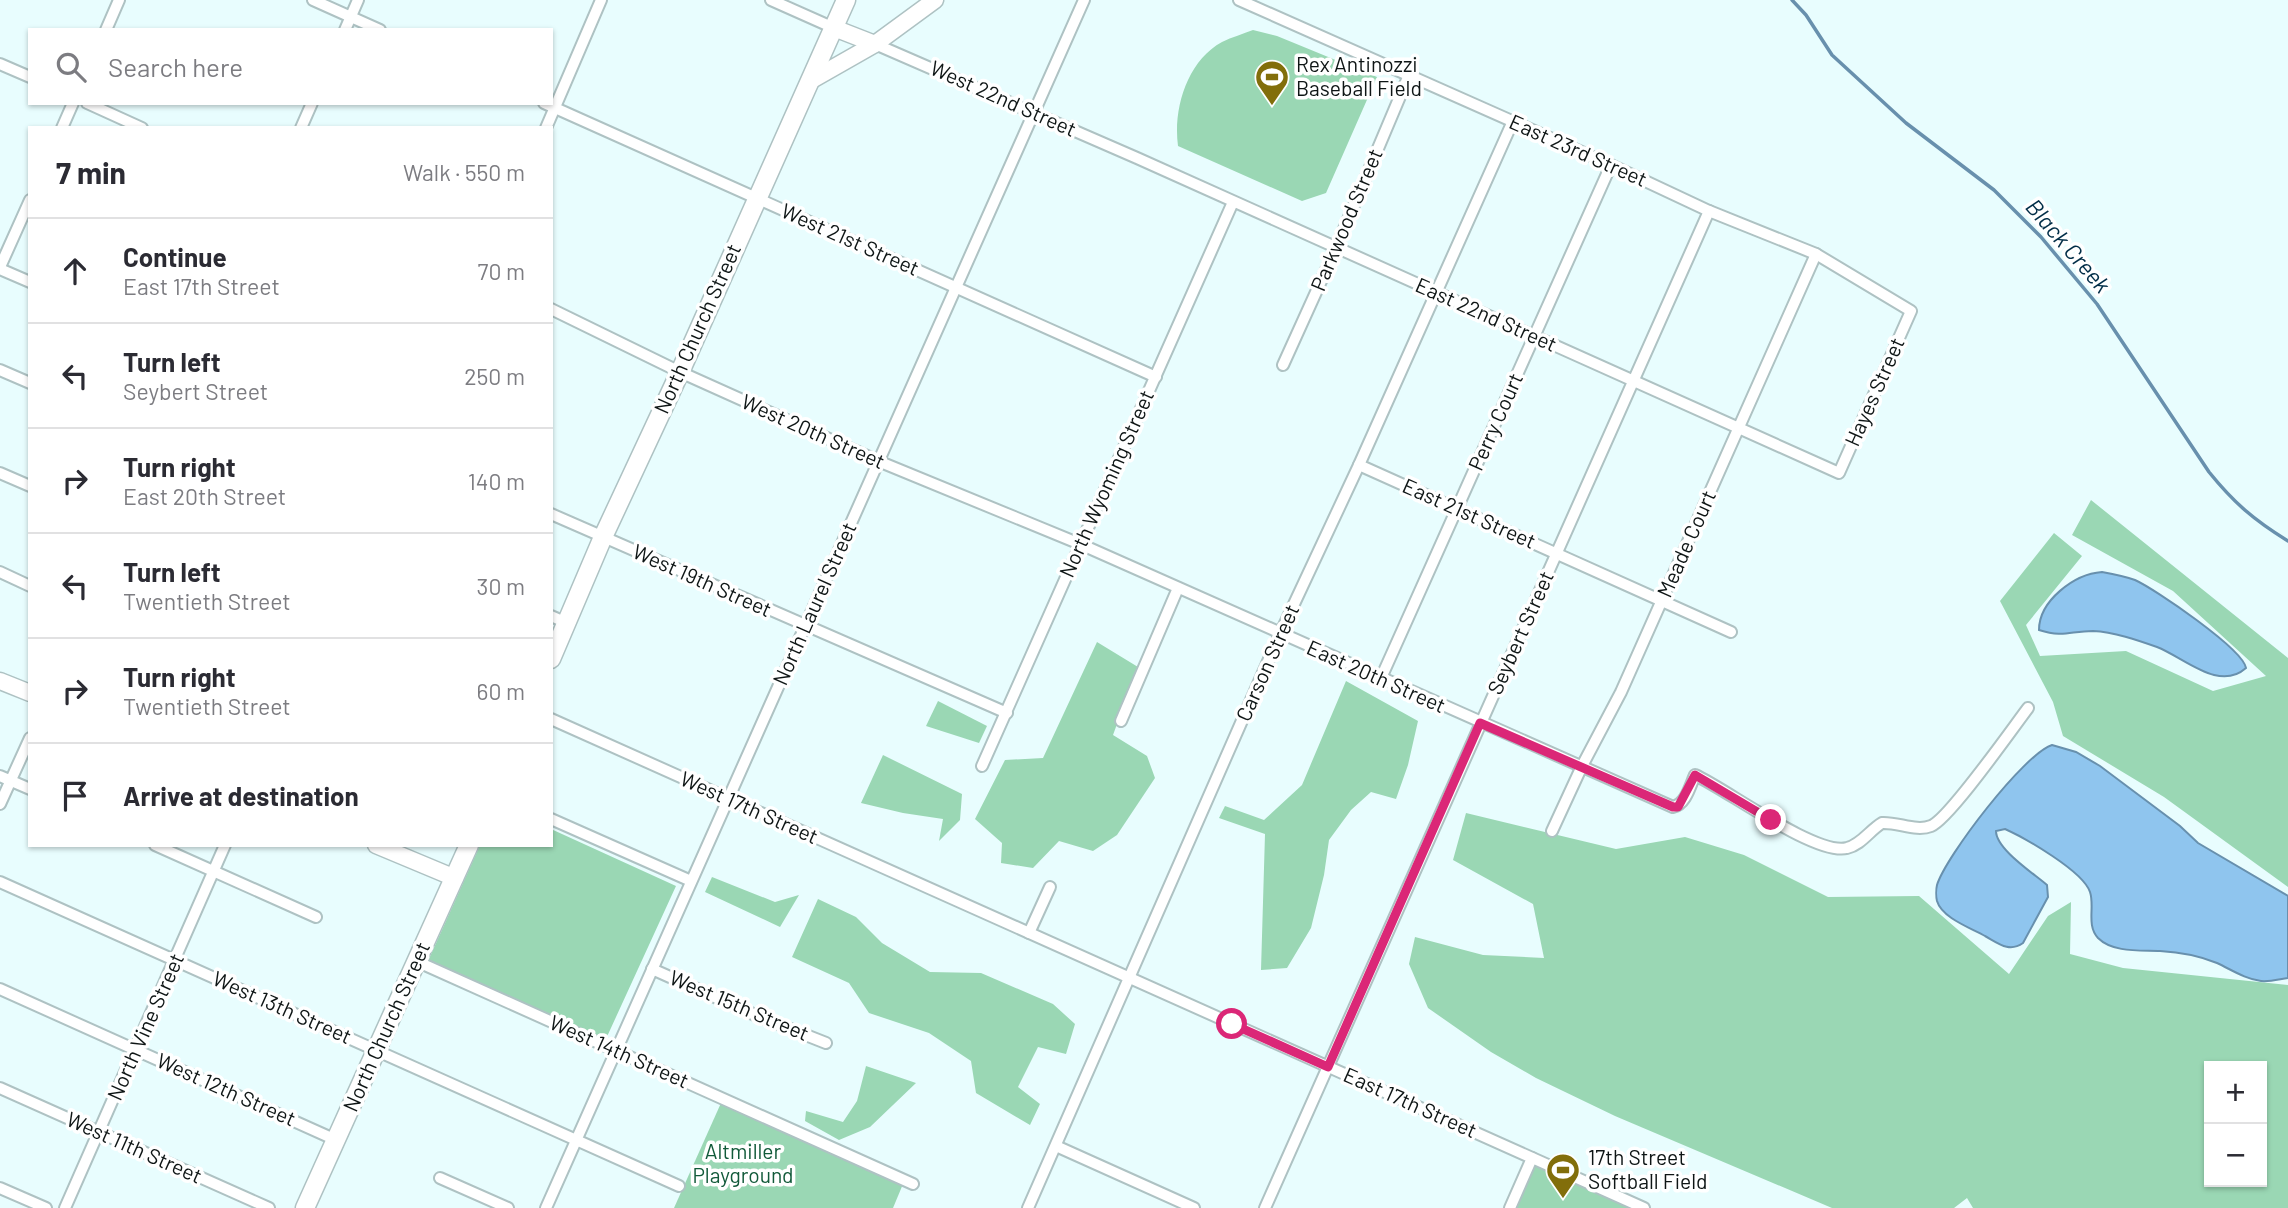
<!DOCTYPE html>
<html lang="en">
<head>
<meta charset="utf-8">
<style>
	body { margin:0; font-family:Barlow,sans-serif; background:#f2f2f3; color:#2b2b33 }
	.controls { position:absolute; right:21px; bottom:21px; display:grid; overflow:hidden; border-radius:0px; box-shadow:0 2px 5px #0004 }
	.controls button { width:63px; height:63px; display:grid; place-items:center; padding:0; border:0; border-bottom:2px solid #e1e1e2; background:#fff; color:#2b2b33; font:35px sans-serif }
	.stop { position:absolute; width:21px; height:21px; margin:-16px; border:5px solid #db2777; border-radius:50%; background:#fff }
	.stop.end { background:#db2777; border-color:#fff; box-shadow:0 2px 7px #0008 }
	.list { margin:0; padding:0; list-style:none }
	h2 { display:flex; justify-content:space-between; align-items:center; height:91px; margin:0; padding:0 28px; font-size:30px }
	h2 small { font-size:23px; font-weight:400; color:#7c7c81 }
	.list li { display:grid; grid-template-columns:46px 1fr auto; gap:21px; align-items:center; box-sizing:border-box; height:105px; padding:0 28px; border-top:2px solid #e1e1e2 }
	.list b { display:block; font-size:26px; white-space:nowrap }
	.list p { margin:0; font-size:23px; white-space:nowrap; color:#7c7c81 }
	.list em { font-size:23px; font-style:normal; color:#7c7c81 }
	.icon { flex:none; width:38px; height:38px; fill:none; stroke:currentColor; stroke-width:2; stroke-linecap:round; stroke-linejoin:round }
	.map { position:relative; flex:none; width:2288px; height:1208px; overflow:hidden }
	.search { position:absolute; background:#fff; box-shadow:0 2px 5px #0004; left:28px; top:28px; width:525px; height:77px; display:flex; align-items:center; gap:18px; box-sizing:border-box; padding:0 24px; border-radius:0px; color:#7c7c81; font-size:26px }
	.panel { position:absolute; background:#fff; box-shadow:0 2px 5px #0004; left:28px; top:126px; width:525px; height:721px; border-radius:0px }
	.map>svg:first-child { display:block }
	.green { fill:#9ad7b4; fill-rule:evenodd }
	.water { fill:#8fc5ee; stroke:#6890ad; stroke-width:2 }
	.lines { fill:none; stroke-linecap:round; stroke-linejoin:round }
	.stream { stroke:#6890ad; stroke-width:3.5 }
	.minor-casing { stroke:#aec2c3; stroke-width:14 }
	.secondary-casing { stroke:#aec2c3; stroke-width:19 }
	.primary-casing { stroke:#aec2c3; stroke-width:21 }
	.minor { stroke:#fff; stroke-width:10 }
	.secondary { stroke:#fff; stroke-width:16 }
	.primary { stroke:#fff; stroke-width:18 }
	.route { stroke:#db2777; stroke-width:9 }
	.labels { text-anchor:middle; stroke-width:7; stroke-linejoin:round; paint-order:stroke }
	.poi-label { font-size:21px; fill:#0e1515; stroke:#fff; text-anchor:start }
	.street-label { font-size:21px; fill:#0e1515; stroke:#fff }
	.park-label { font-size:21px; fill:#125a3a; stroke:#fff }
	.water-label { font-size:23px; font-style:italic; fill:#002d47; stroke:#fff }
</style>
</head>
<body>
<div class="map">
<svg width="2288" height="1208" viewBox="0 0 2288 1208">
	<rect width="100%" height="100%" fill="#e8fdfe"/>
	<g class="green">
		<path d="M 1253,30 L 1277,36 L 1377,77 L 1326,193 L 1302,201 L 1178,146 C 1173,109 1187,61 1222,42 C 1232,37 1243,34 1253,30 Z"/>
		<path d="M 2091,500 L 2288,658 L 2288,887 L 2164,797 L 2063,736 L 2053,702 L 2000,601 L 2054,533 L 2082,556 L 2026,625 L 2040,656 L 2126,651 L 2213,691 L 2266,676 L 2173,591 L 2072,535 Z"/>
		<path d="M 1097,642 L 1138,667 L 1113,735 L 1147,756 L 1155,778 L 1117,835 L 1093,851 L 1059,841 L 1033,868 L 1001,863 L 1002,843 L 975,819 L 1005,760 L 1043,758 Z"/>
		<path d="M 1346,681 L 1418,721 L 1408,765 L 1396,799 L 1371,792 L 1351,810 L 1329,840 L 1324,875 L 1311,928 L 1287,968 L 1261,970 L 1265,834 L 1219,818 L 1225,806 L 1264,820 L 1302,785 Z"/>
		<path d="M 938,701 L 987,726 L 979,743 L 926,726 Z"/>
		<path d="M 883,755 L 962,794 L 960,820 L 939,841 L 943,819 L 903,813 L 861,803 Z"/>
		<path d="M 1466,813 L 1616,849 L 1685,837 L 1744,855 L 1828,897 L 1919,896 L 2009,974 L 2048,916 L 2071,902 L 2070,954 L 2123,968 L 2288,985 L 2288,1208 L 1973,1208 L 1967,1198 L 1954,1208 L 1832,1208 L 1615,1116 L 1536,1078 L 1491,1052 L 1428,1008 L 1409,964 L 1415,937 L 1483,955 L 1544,958 L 1533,904 L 1453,860 ZM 2209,1066 L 2262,1066 L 2262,1182 L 2209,1182 Z"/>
		<path d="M 551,829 L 676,886 L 605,1041 L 428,961 L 480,845 L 551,845 Z"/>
		<path d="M 712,877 L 775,902 L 799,895 L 780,927 L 705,892 Z"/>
		<path d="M 818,899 L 856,917 L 882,943 L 930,972 L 981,973 L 1053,1004 L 1075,1024 L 1066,1054 L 1038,1047 L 1018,1087 L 1040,1104 L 1030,1125 L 976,1093 L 971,1061 L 929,1033 L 869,1013 L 849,983 L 792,957 Z"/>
		<path d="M 866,1066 L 916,1083 L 870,1127 L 839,1140 L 805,1121 L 806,1111 L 843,1122 L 857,1101 Z"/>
		<path d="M 721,1103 L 903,1184 L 893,1208 L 674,1208 Z"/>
		<path d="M 1535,1165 L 1632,1208 L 1516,1208 Z"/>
	</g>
	<g class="water">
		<path d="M 2102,572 C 2113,574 2124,576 2135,580 C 2155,589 2243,649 2246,668 C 2219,692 2185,658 2157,647 C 2137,640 2114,632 2093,631 C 2070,631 2064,638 2039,630 C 2039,601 2074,574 2102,572 Z"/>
		<path d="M 2052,745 L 2076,752 L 2100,766 L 2180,826 L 2198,843 L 2288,896 L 2288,978 C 2280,979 2270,982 2261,981 C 2245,979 2232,970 2217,963 C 2200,956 2178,952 2160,951 C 2141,950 2113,953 2098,938 C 2086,925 2095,907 2090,892 C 2083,871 2025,838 2005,829 L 1996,831 C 1996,849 2033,873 2047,885 L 2048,897 L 2023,943 C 2009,953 1998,943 1985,936 C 1971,928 1942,918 1937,901 C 1936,897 1936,889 1937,885 C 1946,856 2024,754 2052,745 Z"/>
	</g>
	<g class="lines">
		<path class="stream" d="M 1792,0 L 1806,15 L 1832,55 L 1906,123 L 1994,190 L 2041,237 L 2097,304 L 2209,472 C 2234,503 2254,520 2288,541"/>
		<g class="minor-casing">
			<g id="minor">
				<path d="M 313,0 L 380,30"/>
				<path d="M 771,0 L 834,28"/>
				<path d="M 106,30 L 119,0"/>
				<path d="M 345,30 L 358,0"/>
				<path d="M 875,44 L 1137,158 L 1839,473 L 1911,311 L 1816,254 L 1709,211 L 1611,165 L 1239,0"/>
				<path d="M 0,64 L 30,77"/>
				<path d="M 87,103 L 142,128"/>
				<path d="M 544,103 L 1156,377"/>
				<path d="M 62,128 L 73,103"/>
				<path d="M 301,128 L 312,103"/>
				<path d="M 546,128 L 601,0"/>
				<path d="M 0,267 L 30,200"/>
				<path d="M 0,269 L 30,282"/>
				<path d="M 551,309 L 680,372 L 878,461 L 1080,544 L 1673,807 C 1686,804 1690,786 1695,775 C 1726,789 1816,856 1847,848 C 1861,845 1870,830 1882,823 C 1898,822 1916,832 1931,826 C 1949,819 2012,729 2028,708"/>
				<path d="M 1283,365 L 1336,248 L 1409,75"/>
				<path d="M 0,370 L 30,383"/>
				<path d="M 1359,465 L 1731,632"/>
				<path d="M 0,473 L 30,486"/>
				<path d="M 551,514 L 1007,713"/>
				<path d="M 0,572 L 30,586"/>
				<path d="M 551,616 L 567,623"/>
				<path d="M 1381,678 L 1611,165"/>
				<path d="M 551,719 L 1644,1208"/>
				<path d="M 1121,721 L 1178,588"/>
				<path d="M 982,766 L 1233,202"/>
				<path d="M 0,776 L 30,789"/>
				<path d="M 0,804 L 30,738"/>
				<path d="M 551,819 L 691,881"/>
				<path d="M 1552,831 L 1582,766 L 1621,692 L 1816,254"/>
				<path d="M 155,845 L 316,917"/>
				<path d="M 0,882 L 679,1186"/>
				<path d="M 1029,933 L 1050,887"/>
				<path d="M 416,961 L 913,1184"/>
				<path d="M 652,969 L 755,1015 L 826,1043"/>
				<path d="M 0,989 L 336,1140"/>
				<path d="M 0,1088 L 269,1208"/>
				<path d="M 1056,1146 L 1194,1208"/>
				<path d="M 440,1178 L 508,1208"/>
				<path d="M 0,1188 L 46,1208"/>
				<path d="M 65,1208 L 225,845"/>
				<path d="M 546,1208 L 1084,0"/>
				<path d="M 1028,1208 L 1280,634 L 1359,465 L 1513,121"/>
				<path d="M 1265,1208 L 1709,211"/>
				<path d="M 1510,1208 L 1532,1158"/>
			</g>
		</g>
		<g class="secondary-casing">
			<g id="secondary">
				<path d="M 834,28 L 875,44"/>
				<path d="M 810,81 L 875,44 L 935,0"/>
				<path d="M 0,681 L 30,693"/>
				<path d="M 376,845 L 455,878"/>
			</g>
		</g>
		<g class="primary-casing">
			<g id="primary">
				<path d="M 551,659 L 603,537 L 680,372 L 846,0"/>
				<path d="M 305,1208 L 469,845"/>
			</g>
		</g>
		<use href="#minor" class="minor"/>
		<use href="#secondary" class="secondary"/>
		<use href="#primary" class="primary"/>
	</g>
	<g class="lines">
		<path class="route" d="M 1232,1024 L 1328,1067 L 1480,723 L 1673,807 L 1678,807 L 1695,775 L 1771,820"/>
	</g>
	<defs>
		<g id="stadium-pin" transform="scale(1.75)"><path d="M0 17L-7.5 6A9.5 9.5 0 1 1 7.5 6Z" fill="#826e0b" stroke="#fff"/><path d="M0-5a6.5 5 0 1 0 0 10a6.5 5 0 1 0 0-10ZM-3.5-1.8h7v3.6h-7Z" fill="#fff"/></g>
	</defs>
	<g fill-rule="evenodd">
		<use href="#stadium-pin" x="1272" y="77"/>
		<use href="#stadium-pin" x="1563" y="1170"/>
	</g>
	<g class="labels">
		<g class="poi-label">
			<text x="1296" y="72">Rex Antinozzi<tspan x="1296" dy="24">Baseball Field</tspan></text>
			<text x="1588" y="1165">17th Street<tspan x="1588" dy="24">Softball Field</tspan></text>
		</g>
		<g class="street-label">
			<text transform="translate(1003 99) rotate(24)" y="7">West 22nd Street</text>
			<text transform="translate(1578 151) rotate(24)" y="7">East 23rd Street</text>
			<text transform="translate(1347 220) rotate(-67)" y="7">Parkwood Street</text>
			<text transform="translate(850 240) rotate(24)" y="7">West 21st Street</text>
			<text transform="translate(1486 315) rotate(24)" y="7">East 22nd Street</text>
			<text transform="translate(698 329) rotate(-66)" y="7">North Church Street</text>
			<text transform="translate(1875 392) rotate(-66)" y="7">Hayes Street</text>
			<text transform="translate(1496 422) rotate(-66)" y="7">Perry Court</text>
			<text transform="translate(813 432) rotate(24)" y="7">West 20th Street</text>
			<text transform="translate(1107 484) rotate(-66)" y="7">North Wyoming Street</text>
			<text transform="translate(1469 514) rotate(24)" y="7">East 21st Street</text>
			<text transform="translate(1687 544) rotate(-66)" y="7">Meade Court</text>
			<text transform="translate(702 581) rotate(24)" y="7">West 19th Street</text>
			<text transform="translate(815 604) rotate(-66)" y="7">North Laurel Street</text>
			<text transform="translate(1521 633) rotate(-66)" y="7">Seybert Street</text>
			<text transform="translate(1268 663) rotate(-66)" y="7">Carson Street</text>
			<text transform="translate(1376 677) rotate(24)" y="7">East 20th Street</text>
			<text transform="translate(749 808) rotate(24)" y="7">West 17th Street</text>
			<text transform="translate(739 1006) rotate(23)" y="7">West 15th Street</text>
			<text transform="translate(282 1008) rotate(24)" y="7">West 13th Street</text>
			<text transform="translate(146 1027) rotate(-66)" y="7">North Vine Street</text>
			<text transform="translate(387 1027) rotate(-66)" y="7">North Church Street</text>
			<text transform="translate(619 1052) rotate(24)" y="7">West 14th Street</text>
			<text transform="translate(226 1090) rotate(24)" y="7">West 12th Street</text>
			<text transform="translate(1410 1103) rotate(24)" y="7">East 17th Street</text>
			<text transform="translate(134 1148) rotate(24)" y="7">West 11th Street</text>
		</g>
		<g class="park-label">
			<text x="743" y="1159">Altmiller<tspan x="743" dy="24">Playground</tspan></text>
		</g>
		<g class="water-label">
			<text transform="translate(2068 246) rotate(49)" y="8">Black Creek</text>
		</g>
	</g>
</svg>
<div class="controls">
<button>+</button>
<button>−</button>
</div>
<div class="stop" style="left:1232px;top:1024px"></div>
<div class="stop end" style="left:1771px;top:820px"></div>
<div class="search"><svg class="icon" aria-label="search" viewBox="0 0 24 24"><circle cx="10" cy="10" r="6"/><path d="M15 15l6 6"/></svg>Search here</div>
<section class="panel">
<h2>7 min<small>Walk · 550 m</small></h2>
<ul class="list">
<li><svg class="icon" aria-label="ahead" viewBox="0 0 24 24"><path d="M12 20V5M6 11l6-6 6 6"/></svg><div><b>Continue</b><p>East 17th Street</p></div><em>70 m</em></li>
<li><svg class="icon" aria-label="left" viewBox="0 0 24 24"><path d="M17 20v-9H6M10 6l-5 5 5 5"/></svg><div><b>Turn left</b><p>Seybert Street</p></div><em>250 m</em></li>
<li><svg class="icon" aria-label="right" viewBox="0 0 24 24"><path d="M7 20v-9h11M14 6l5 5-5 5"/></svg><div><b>Turn right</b><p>East 20th Street</p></div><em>140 m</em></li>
<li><svg class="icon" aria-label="left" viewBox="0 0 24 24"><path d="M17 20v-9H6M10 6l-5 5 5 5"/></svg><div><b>Turn left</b><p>Twentieth Street</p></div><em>30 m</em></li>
<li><svg class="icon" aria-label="right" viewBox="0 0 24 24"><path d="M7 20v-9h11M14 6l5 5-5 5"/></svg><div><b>Turn right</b><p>Twentieth Street</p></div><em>60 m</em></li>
<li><svg class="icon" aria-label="arrive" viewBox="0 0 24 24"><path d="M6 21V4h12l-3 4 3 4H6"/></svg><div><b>Arrive at destination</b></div></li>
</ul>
</section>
</div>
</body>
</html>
